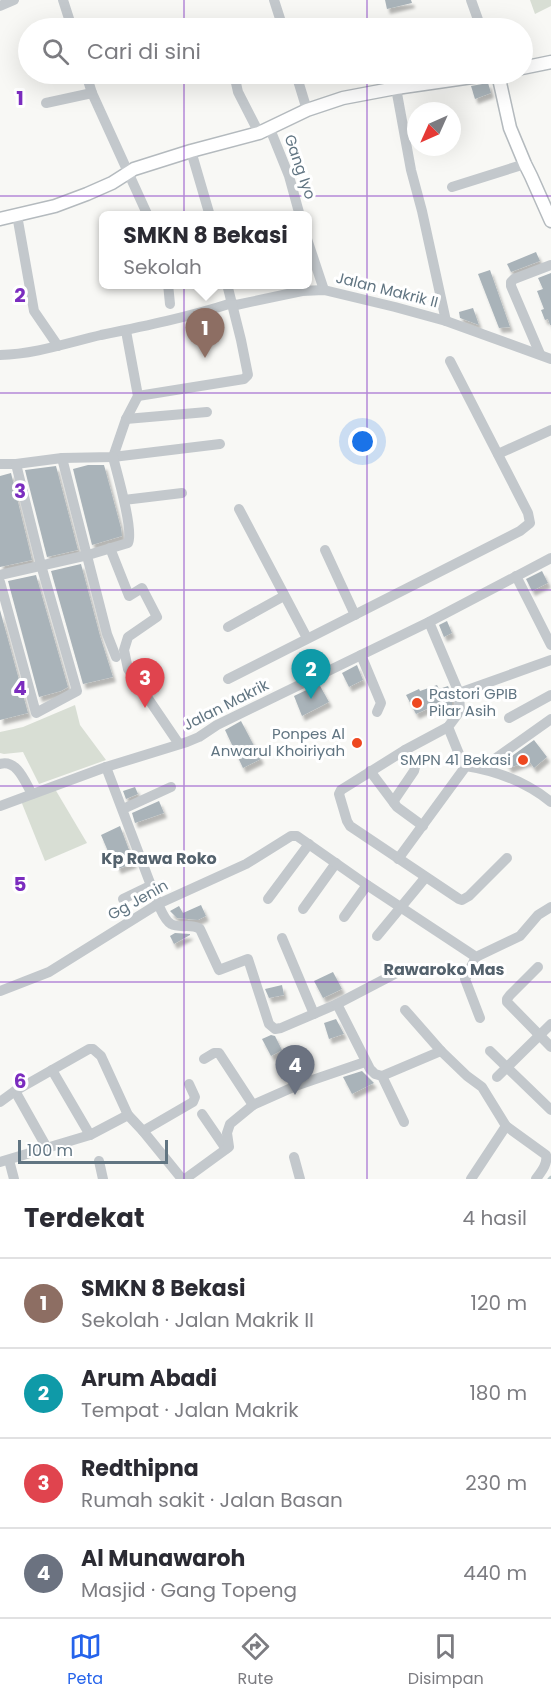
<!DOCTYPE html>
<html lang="id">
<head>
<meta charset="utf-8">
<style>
	body { margin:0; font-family:Poppins,sans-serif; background:#f2f2f3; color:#2b2b33 }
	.compass { position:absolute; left:407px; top:102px; width:54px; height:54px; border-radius:50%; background:#fff; box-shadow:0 6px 24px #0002; rotate:225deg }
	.scale { position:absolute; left:18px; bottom:15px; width:150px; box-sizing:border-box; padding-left:6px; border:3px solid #617582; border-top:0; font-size:16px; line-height:21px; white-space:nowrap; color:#617582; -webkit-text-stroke:4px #fff; paint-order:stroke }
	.you { position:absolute; left:363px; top:442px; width:21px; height:21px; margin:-15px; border:4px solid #fff; border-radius:50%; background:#1a73e8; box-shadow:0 0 0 9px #1a73e833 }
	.badge { display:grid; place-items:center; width:39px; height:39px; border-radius:50%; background:#2563eb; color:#fff; font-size:20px; font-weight:700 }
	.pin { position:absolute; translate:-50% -50px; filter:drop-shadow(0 2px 3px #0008) }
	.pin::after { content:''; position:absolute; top:32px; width:21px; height:18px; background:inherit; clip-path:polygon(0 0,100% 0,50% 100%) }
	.popup { position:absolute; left:99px; top:211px; width:213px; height:78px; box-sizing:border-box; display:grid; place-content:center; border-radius:9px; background:#fff; filter:drop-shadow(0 2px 4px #0005); font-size:20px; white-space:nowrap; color:#7c7c81 }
	.popup b { font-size:22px; color:#2b2b33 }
	.popup::after { content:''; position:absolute; left:50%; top:100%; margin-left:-12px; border:12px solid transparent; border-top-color:#fff }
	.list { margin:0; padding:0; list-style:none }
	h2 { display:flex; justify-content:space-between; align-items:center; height:78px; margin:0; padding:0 24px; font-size:26px }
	h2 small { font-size:20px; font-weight:400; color:#7c7c81 }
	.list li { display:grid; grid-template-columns:39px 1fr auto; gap:18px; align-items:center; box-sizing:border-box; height:90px; padding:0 24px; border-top:2px solid #e1e1e2 }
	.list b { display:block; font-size:22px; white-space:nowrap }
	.list p { margin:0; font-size:20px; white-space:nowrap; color:#7c7c81 }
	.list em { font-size:20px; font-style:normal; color:#7c7c81 }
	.icon { flex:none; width:33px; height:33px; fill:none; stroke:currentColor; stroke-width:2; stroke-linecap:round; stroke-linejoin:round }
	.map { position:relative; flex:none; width:551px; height:1179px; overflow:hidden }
	.search { position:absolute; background:#fff; box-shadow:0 6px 24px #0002; left:18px; right:18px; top:18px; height:66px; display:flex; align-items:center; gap:15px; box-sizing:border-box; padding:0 21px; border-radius:33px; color:#7c7c81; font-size:22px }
	.sheet { height:438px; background:#fff }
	nav { display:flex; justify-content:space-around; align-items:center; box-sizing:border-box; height:84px; border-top:2px solid #e1e1e2; background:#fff; font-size:16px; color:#7c7c81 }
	nav a { display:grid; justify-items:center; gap:3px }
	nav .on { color:#2563eb }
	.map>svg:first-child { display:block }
	.green { fill:#d8ded4 }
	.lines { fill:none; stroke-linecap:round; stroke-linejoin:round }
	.stream { stroke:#b9c7ca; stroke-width:3 }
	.building { fill:#a9b3b9; filter:url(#shadow) }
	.major-casing { stroke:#b4babe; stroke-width:15 }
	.minor { stroke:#c3c8cc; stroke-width:10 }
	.major { stroke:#fff; stroke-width:12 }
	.grid { fill:none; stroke:#7b2cbf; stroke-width:1.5; stroke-opacity:0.55 }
	.poi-dot { fill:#ee4820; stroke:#fff; stroke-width:2 }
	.labels { text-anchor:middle; stroke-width:6; stroke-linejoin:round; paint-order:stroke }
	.street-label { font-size:15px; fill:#617582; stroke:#fff }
	.poi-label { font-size:15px; fill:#617582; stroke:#fff; text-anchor:end }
	.neighbourhood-label { font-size:16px; font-weight:bold; fill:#54626d; stroke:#fff }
	.grid-label { font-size:20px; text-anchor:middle; font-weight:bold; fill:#7b2cbf; stroke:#fff; stroke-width:6; stroke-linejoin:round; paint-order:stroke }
</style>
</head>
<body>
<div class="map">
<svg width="551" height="1179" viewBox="0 0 551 1179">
	<defs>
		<filter id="shadow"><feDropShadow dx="3" dy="5" stdDeviation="1.5" flood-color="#0004"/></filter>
	</defs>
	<rect width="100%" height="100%" fill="#f8f8f5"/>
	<g class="green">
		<path d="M 530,0 L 551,0 L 551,6 L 535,14 Z"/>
		<path d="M 75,705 L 80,725 L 106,760 L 39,784 L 23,752 L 4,754 L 0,753 L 0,732 L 23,727 Z"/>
		<path d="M 55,789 L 87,843 L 45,861 L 21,801 Z"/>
	</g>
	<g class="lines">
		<path class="stream" d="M 549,1179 L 551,1177"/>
	</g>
	<g class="building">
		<path d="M 385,0 L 411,0 L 412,3 L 387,9 Z"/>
		<path d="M 488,83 L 491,93 L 475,99 L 471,86 Z"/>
		<path d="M 536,252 L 540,261 L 511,272 L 507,264 Z"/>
		<path d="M 490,270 L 510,327 L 499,328 L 478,274 Z"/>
		<path d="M 551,273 L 551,325 L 550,325 L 548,319 L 545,320 L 541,310 L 544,309 L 537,291 L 543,289 L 538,278 Z"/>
		<path d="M 473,308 L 479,325 L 460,318 L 459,312 Z"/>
		<path d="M 88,465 L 104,465 L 121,528 L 122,536 L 92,545 L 73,469 Z"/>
		<path d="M 56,466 L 78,550 L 47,557 L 25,470 Z"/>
		<path d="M 11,473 L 32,560 L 0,567 L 0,476 Z"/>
		<path d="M 81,564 L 100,636 L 113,677 L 83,684 L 51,571 Z"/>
		<path d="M 542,571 L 548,583 L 532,591 L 526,579 Z"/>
		<path d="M 36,575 L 68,687 L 61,691 L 39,697 L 8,581 Z"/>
		<path d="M 0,610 L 28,713 L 0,720 Z"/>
		<path d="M 447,621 L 452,633 L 444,637 L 439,625 Z"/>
		<path d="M 357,665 L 363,680 L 349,687 L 342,673 Z"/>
		<path d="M 319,684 L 329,702 L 302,716 L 294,696 Z"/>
		<path d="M 437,685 L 439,689 L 448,686 L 452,695 L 452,709 L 446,715 L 442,702 L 416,714 L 406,695 L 419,689 L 420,691 Z"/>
		<path d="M 241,721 L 261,759 L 243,768 L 225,730 Z"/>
		<path d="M 534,740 L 547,757 L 534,768 L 529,761 L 509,768 L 505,761 Z"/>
		<path d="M 135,787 L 138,794 L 126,799 L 123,791 Z"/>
		<path d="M 159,801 L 164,813 L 135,823 L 132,813 Z"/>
		<path d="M 120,826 L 134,863 L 118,869 L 112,855 L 110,856 L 101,835 Z"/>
		<path d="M 201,905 L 206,916 L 198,920 L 177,918 L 170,911 L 179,906 L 183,913 Z"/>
		<path d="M 175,933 L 190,934 L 190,935 L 174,944 L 170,936 Z"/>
		<path d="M 333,972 L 342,989 L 323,998 L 314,981 Z"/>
		<path d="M 282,985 L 284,995 L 269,998 L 265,989 Z"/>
		<path d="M 336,1019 L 344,1034 L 329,1039 L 324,1023 Z"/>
		<path d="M 271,1035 L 275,1036 L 282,1050 L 271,1056 L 262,1039 Z"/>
		<path d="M 362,1071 L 374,1083 L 352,1094 L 343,1077 Z"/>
	</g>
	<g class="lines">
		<g class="major-casing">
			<g id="major">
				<path d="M 522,68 L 551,62"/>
				<path d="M 498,74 L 510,128 L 525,164 L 531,176 L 551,221"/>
				<path d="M 0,219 L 55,206 L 87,194 L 112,183 L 134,169 L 191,151 L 259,133 L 307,110 L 343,98 L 396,88 L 493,74"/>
			</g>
		</g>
		<g class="minor">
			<path d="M 63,0 L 72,28"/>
			<path d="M 274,0 L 283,28"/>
			<path d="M 471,0 L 481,28"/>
			<path d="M 0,6 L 14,0"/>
			<path d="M 86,74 L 92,93 L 148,216"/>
			<path d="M 234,74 L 238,92 L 259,133"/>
			<path d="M 296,74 L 307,110"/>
			<path d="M 396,88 L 411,170 L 422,211 L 446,321"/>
			<path d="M 46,103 L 92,93"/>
			<path d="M 270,129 L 289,176 L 300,216"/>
			<path d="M 191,151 L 210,216"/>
			<path d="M 452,187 L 525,164"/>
			<path d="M 17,215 L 34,311 L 58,346"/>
			<path d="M 307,239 L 324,290"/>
			<path d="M 168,284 L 170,304"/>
			<path d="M 540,354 L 511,286 L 511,282 L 514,279 L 551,265"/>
			<path d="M 0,355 C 35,354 67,343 101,335 C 145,326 189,317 232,303 L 236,305 L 302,291 L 324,290 L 395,307 L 446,321 L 551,359"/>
			<path d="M 138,396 L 244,379 L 248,375 L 241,340 L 227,284"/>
			<path d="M 126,419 L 207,412"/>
			<path d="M 498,454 L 551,430"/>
			<path d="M 113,457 L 126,419 L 138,396 L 126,331"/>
			<path d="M 62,458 L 107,634 L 116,657"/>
			<path d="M 0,464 L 16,464 L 62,458 L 113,457 L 220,444"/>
			<path d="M 124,500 L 182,493"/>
			<path d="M 239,509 L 307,638"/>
			<path d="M 110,548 L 129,596 L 142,588 L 157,617 L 128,637 L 124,650 L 128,669 L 179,744"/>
			<path d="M 325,550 L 355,615"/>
			<path d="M 0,575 L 88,555 L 128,543 C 134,531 117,473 113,457"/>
			<path d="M 516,576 L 551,645"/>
			<path d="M 0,582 L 36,713 L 77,691 L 41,565 L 16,464"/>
			<path d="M 429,622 L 459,693 L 460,711 L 448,727 L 459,754 L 466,766 C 498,771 526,782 551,802"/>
			<path d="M 228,627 L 284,596"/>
			<path d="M 361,655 L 381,703 L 377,712"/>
			<path d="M 228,679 L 520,531 L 530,523 L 528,513 L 450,361"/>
			<path d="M 459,693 L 551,660"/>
			<path d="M 509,718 L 551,695"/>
			<path d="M 448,727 L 405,750 L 341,790 L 339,794 L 347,821 L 350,826 L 459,899 L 462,900 L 469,896 L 507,858"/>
			<path d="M 0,764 C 17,759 25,782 32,794"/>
			<path d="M 106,767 L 158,904 C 161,910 165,921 171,924 C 180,929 191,923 200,929 L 219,970 L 248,959 L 269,1024 L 275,1029 L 281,1028 L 337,1004 L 370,1069 L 375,1074 L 382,1076 L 404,1122"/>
			<path d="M 482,768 L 551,719"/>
			<path d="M 370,771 L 397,807 L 423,826"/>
			<path d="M 394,803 L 395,799 L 414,771 L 415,767 L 405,750"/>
			<path d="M 0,806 L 106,767 L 187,742 L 199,737 L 217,725 L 429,622 L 551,558"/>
			<path d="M 123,809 L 171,787"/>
			<path d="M 398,859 L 466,766"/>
			<path d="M 123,899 L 152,885"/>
			<path d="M 268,899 L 309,844"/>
			<path d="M 303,909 L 336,863"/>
			<path d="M 344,917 L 367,885"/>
			<path d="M 377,936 L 425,878"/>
			<path d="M 282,938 L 314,1014"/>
			<path d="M 476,957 L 465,979 L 480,1018"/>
			<path d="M 538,967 L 510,995 L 507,999 L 507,1002 L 551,1047"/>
			<path d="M 0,991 L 49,972 L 158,904 L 246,864 L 291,836 L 297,836 L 367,885 L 476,957 L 520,936 L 538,915 L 551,907"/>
			<path d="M 337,1004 L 406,968"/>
			<path d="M 405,1010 L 441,1051 L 467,1076 L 482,1087 L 506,1126 L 546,1155 C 548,1164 541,1172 536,1179"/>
			<path d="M 490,1051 L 551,1110"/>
			<path d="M 204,1059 L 214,1053 L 219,1053 L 253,1105"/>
			<path d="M 52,1070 L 90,1135"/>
			<path d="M 382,1076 L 441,1051"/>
			<path d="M 497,1077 L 551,1024"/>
			<path d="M 15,1091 L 47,1148"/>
			<path d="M 0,1102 L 15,1091 L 89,1049 L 93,1049 L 101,1056 L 128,1115 L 143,1131 L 182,1179"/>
			<path d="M 202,1114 L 226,1149"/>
			<path d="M 143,1131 L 193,1102 L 195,1097 L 189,1084"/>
			<path d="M 294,1157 L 300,1179"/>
			<path d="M 9,1160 L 14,1179"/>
			<path d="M 99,1161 L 103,1179"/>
			<path d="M 0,1162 L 90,1135 L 128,1115"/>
			<path d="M 185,1179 L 229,1147 L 227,1133 L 230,1124 L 253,1105 L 298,1085 L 365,1062"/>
			<path d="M 471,1179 L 506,1126"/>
		</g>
		<use href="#major" class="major"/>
	</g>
	<path class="grid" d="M 184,0 L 184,28M 367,0 L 367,28M 184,74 L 184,1179M 367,74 L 367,1179M 0,196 L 551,196M 0,393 L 551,393M 0,590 L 551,590M 0,786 L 551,786M 0,982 L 551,982"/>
	<g class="poi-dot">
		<circle cx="417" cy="703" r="6"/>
		<circle cx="357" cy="743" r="6"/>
		<circle cx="523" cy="760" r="6"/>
	</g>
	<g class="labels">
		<g class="street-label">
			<text transform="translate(300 167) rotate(71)" y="5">Gang Iyo</text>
			<text transform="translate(387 290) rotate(14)" y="5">Jalan Makrik II</text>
			<text transform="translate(226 705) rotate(-27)" y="5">Jalan Makrik</text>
			<text transform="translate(138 900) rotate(-29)" y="5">Gg Jenin</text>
		</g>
		<g class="poi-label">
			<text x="429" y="699" text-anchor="start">Pastori GPIB<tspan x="429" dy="17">Pilar Asih</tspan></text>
			<text x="345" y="739">Ponpes Al<tspan x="345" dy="17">Anwarul Khoiriyah</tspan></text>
			<text x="511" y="765">SMPN 41 Bekasi</text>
		</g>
		<g class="neighbourhood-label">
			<text x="159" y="864">Kp Rawa Roko</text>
			<text x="444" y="975">Rawaroko Mas</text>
		</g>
	</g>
	<g class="grid-label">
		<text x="20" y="105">1</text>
		<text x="20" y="302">2</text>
		<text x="20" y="498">3</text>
		<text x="20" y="695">4</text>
		<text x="20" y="891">5</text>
		<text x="20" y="1088">6</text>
	</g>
</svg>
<svg class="compass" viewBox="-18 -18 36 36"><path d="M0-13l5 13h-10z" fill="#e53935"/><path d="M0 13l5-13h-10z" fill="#7c7c81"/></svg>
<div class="scale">100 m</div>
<div class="you"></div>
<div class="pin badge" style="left:205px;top:358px;background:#8d6e63">1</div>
<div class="popup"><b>SMKN 8 Bekasi</b>Sekolah</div>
<div class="pin badge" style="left:311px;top:699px;background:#0f9aa8">2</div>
<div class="pin badge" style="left:145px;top:708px;background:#e0444e">3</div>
<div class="pin badge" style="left:295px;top:1095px;background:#6b7280">4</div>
<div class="search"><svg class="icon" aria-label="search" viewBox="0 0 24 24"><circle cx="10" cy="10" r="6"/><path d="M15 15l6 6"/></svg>Cari di sini</div>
</div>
<section class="sheet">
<h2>Terdekat<small>4 hasil</small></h2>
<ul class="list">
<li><span class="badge" style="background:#8d6e63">1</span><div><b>SMKN 8 Bekasi</b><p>Sekolah · Jalan Makrik II</p></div><em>120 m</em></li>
<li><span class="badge" style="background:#0f9aa8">2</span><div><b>Arum Abadi</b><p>Tempat · Jalan Makrik</p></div><em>180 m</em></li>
<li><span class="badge" style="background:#e0444e">3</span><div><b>Redthipna</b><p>Rumah sakit · Jalan Basan</p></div><em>230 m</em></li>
<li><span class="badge" style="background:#6b7280">4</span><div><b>Al Munawaroh</b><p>Masjid · Gang Topeng</p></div><em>440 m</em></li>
</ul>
</section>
<nav>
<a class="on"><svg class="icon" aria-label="map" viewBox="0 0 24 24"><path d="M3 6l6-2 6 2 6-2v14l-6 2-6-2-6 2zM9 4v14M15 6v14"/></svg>Peta</a>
<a><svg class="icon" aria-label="directions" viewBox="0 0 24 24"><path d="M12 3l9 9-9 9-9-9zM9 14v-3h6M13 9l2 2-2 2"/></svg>Rute</a>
<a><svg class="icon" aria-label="saved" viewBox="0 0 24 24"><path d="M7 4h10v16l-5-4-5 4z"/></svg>Disimpan</a>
</nav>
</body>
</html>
